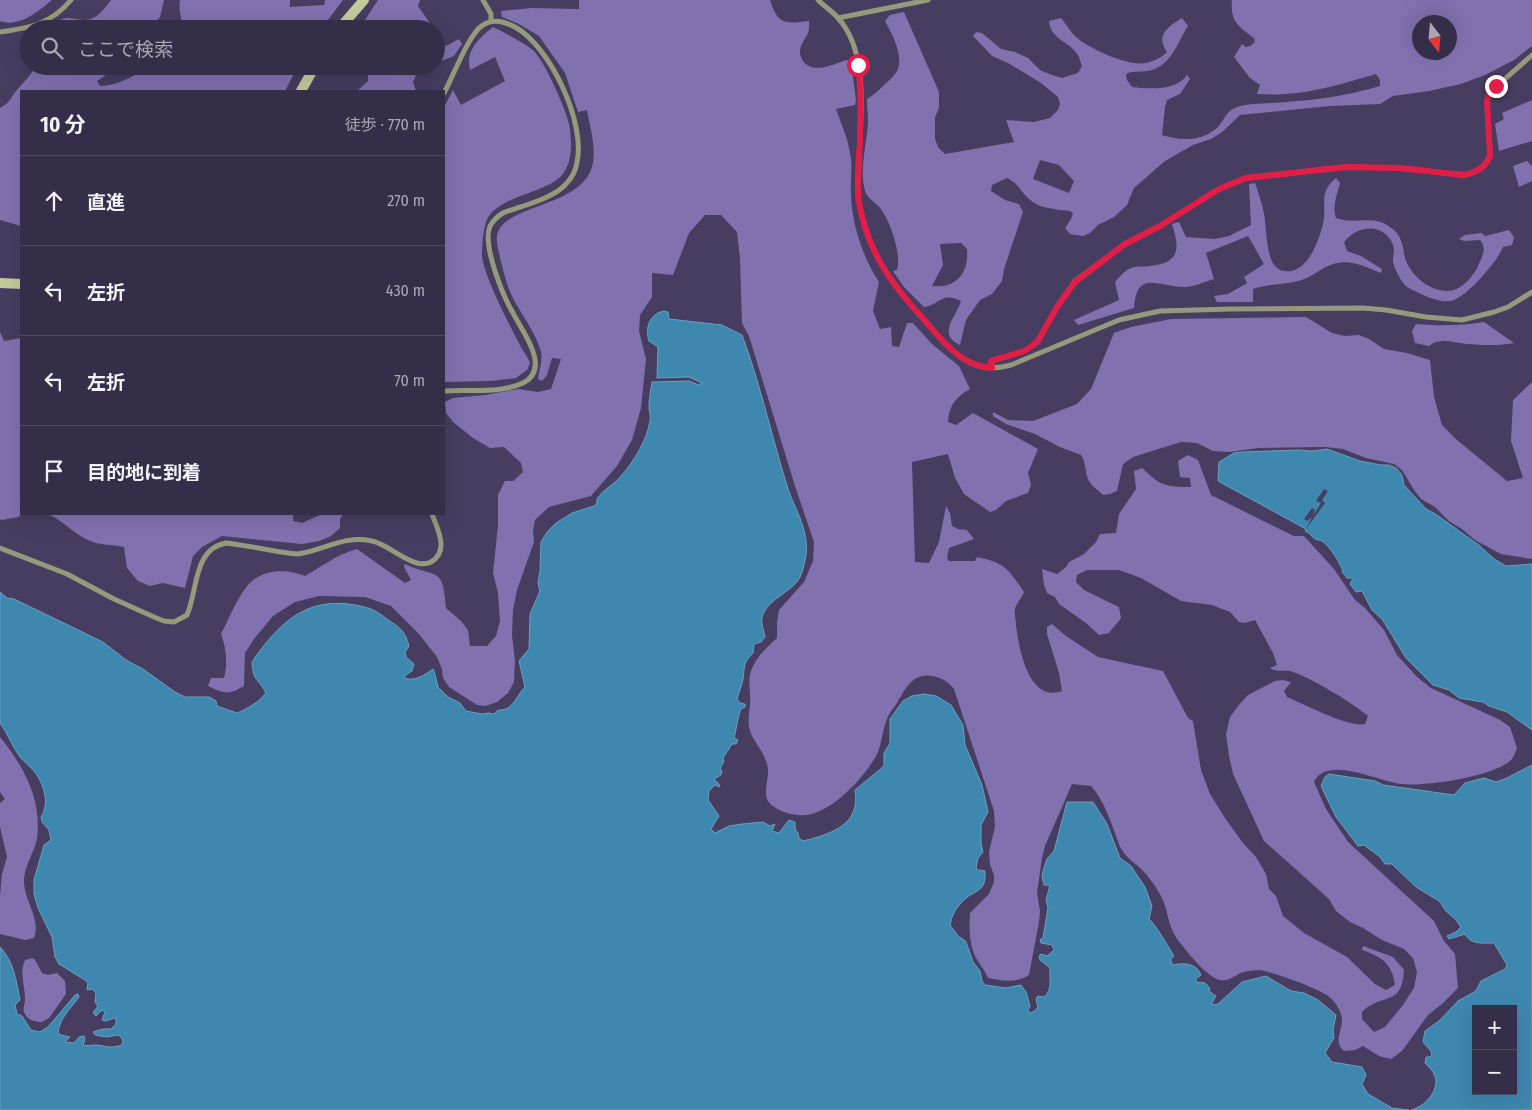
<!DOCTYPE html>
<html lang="ja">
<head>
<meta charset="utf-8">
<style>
	body { margin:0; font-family:"Fira Sans Condensed","Noto Sans JP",sans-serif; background:#3c364f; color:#f1f3f6 }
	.controls { position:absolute; right:15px; bottom:15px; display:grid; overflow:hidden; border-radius:0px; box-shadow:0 5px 20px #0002 }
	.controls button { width:45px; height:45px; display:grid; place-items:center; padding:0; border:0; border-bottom:1px solid #4e4a60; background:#342e48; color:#f1f3f6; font:25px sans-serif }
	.compass { position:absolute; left:1412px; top:15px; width:45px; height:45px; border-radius:50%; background:#342e48; box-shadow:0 5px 20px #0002; rotate:164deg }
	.stop { position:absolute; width:15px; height:15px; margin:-11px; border:4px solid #e11d48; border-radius:50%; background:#fff }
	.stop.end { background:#e11d48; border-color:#fff; box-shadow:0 1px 5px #0008 }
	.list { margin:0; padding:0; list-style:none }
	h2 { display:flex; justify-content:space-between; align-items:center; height:65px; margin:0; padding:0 20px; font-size:21px }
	h2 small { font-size:16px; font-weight:400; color:#a9a8b4 }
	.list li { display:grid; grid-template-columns:32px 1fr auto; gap:15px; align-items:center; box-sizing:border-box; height:90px; padding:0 20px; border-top:1px solid #4e4a60 }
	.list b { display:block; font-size:19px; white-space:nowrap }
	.list em { font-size:16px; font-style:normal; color:#a9a8b4 }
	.icon { flex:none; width:28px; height:28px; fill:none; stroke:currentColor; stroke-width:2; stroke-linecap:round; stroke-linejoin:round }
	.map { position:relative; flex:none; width:1532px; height:1110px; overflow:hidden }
	.search { position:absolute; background:#342e48; box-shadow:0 5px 20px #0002; left:20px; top:20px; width:425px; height:55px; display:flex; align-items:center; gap:12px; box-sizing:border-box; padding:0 18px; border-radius:28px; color:#a9a8b4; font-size:19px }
	.panel { position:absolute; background:#342e48; box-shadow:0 5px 20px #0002; left:20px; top:90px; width:425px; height:425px; border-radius:0px }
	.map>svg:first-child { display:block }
	.forest { fill:#8171af; fill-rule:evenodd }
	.water { fill:#3e87af; stroke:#6d9fc1; fill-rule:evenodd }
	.pier { fill:#463d60 }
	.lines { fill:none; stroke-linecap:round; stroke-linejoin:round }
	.street { stroke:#959a7c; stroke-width:5 }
	.secondary { stroke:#c3ca9b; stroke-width:10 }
	.route { stroke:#e11d48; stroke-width:6 }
</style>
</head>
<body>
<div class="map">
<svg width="1532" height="1110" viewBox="0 0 1532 1110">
	<rect width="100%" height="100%" fill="#463d60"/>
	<g class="forest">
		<path d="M 0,0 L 52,0 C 39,11 19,28 0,21 Z"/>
		<path d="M 111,0 L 164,0 L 160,17 L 150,29 L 46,29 C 51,24 60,19 67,18 C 75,18 83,22 91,19 C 99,16 106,7 111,0 Z"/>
		<path d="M 180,0 L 290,0 L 290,7 L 324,5 L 325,0 L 343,0 L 321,29 L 182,29 C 182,18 178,10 180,0 Z"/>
		<path d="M 378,0 L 420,0 L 418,6 L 434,29 L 374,29 L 365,20 Z"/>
		<path d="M 579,0 L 770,0 C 778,25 785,24 809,21 C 810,35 806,35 801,46 C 799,51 800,57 803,61 C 814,75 833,64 847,60 L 851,63 L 856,100 L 855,105 L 836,109 C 841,124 848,138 850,153 C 853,167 850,182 851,196 C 852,224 863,258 879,282 L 873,311 L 880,329 L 891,327 L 892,346 L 899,347 L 907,323 L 913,323 L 932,344 L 959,366 L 970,389 C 956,397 949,405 948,422 L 956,425 L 973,413 L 1038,449 L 1028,473 L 1031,485 L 1028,493 L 1006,501 L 996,510 L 990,512 L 964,494 L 955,478 L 948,454 L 912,462 L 915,562 L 929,563 L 939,542 L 946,506 L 950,513 L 952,526 L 958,529 L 967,530 L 974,539 L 949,548 L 947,558 L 949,561 L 975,561 L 977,557 C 1006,563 1008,569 1024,592 C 1022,598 1016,604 1015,609 C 1014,613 1016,620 1016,625 C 1019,648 1028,703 1062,691 L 1059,673 L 1047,634 L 1047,627 L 1052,624 L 1066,636 L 1098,657 L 1163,671 L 1188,718 L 1193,721 L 1201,770 L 1210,794 L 1225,818 L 1243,843 L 1256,857 L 1266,874 L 1269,889 L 1276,896 L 1283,916 L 1304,933 L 1347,957 L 1375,984 L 1386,990 L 1395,985 C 1392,964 1383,957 1362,950 L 1363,946 L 1393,957 L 1404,970 C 1402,1008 1382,992 1362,1012 L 1362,1019 L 1374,1032 L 1385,1027 L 1403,1005 L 1414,988 L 1417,972 L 1413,958 L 1404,949 L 1382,940 L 1363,928 L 1350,922 L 1336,911 L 1329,899 L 1264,841 L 1233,774 L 1229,756 L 1226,734 L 1230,717 L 1238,706 L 1248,695 L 1275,681 L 1282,680 L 1291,682 L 1284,691 L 1287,697 C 1304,704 1349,728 1365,724 L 1368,716 C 1351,702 1313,679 1293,672 C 1285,669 1276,673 1270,668 L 1277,665 L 1273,653 L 1255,620 L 1245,623 L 1239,622 L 1230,612 L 1212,605 L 1181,601 L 1141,578 L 1119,570 L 1087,570 L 1077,575 L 1076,582 L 1084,590 L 1119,607 L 1121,618 L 1109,633 L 1099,635 L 1086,623 L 1059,604 L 1055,597 L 1047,593 L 1044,585 L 1042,569 L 1057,574 L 1066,567 L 1069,562 L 1084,554 L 1096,542 L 1100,534 L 1116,533 L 1119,514 L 1136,489 L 1134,471 L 1142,468 C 1161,486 1165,487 1191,487 L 1190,478 L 1180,477 L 1178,461 L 1188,455 L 1198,460 L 1211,495 L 1294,536 L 1304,536 L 1334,569 L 1355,600 L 1365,608 L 1384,630 L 1397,655 L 1417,677 L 1431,688 L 1500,720 L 1510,727 L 1517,748 C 1516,751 1514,756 1512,759 C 1497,776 1425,787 1402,784 C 1380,782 1326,754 1314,782 L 1326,809 L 1348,842 L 1434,921 L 1444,941 L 1455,954 L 1458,988 L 1442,1004 L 1428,1015 L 1402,1051 L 1391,1059 L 1379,1056 L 1363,1046 L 1355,1050 L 1344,1051 C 1333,1042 1342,1032 1342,1020 C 1342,1011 1334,1000 1327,995 C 1314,987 1274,972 1259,970 C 1255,970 1248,971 1244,972 C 1235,974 1230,982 1220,980 C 1207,977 1189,954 1181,944 C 1166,926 1170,913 1161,896 C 1155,885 1147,874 1138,866 C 1132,861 1126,857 1122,850 C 1119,846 1118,841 1116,836 C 1110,819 1103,799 1091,786 L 1072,784 L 1045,846 L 1042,858 L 1037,893 L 1040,911 L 1039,922 L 1029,975 C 1017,983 1002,981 988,978 C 985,971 982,967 978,961 C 969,948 969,928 970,913 L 989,894 L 994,882 L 994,875 L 990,865 L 989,852 L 995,827 L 994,811 L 954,689 C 948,681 942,678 932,676 C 913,672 905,689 897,703 C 893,708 889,714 887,719 C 882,731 882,745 876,756 C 863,779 827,819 798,815 C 788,814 774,810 768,801 C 762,790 771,776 767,764 C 764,753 756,744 751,734 C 747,724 749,714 750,704 C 751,694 748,683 750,674 C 755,658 766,648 777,638 L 777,622 L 779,610 L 804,582 L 813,561 L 814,542 L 795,486 L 749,336 L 742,323 L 740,258 L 737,232 L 721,215 L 705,215 L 689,233 L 673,275 L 652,273 L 652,297 L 640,315 L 639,331 L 646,359 L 641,408 L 632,440 L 617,466 L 591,496 L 549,507 L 535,520 L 533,531 L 534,542 L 517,590 L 513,610 L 512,635 L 515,661 L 514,682 L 508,693 L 497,702 L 486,706 L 477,705 L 449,687 L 443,678 L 442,669 L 437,657 L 419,634 L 391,606 L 365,597 L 319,596 L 295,602 L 273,616 L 254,639 L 245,653 L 244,686 C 229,695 225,694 208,686 L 211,678 L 224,678 C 228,664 226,647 221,634 C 229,619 235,602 245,589 C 258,569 285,568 305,576 C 322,566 338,554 357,549 L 405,583 L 411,580 L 404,567 L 405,564 C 437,579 443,565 446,608 L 461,621 L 468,630 L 470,646 L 487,646 L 496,636 L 500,621 L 498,593 L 493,573 L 498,525 L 498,495 L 505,481 L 513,481 L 523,472 L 521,463 L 504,447 L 490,448 L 473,438 L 453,422 L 446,413 L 445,402 L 453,398 L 485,395 L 518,389 L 538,392 L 551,389 L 561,359 L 552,358 L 547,375 L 542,381 L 538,379 C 539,371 543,361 541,352 C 536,334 524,318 515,302 C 507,288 504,273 500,258 C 499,251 496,243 497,236 C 502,204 580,208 592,167 C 597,149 590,128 587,110 L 578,112 L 565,73 L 539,36 L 519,24 L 502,17 L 501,11 L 532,8 L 579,9 Z"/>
		<path d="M 1232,0 L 1532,0 L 1532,46 L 1514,60 L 1485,75 L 1461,84 L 1429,91 L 1393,96 L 1380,104 L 1330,106 L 1240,115 L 1221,133 L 1211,139 L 1193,145 L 1165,161 L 1134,188 L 1127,205 L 1114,217 L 1098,225 L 1090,233 L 1083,236 L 1070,234 L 1065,228 L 1071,219 L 1073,213 L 1070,211 C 1055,209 1038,209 1027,197 C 1018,188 1019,184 1007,178 L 992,185 L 991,191 L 1005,200 L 1019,204 L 1023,212 L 1004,269 L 1002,281 L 992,294 L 980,300 L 966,320 L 960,345 C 936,334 957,316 961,301 C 942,291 939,305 924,307 L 904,287 L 893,271 L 897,270 C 902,255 890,220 880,208 C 876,203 867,198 865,191 C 859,169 867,144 868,122 C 868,114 867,106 867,99 C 874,95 879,90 885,84 C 890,80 895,75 898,69 C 903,54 892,34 885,21 L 890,15 L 904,12 L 939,92 L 939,108 L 935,117 L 935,139 L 938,147 L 945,154 L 1014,142 L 1006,120 L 1034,122 L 1050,118 L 1058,110 L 1060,104 L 1058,97 L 1041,83 L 1008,63 L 992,56 L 973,36 L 976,32 L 982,33 L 1001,49 L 1015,52 L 1028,58 L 1040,70 L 1052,75 L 1062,78 L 1078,73 L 1082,66 C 1080,62 1080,57 1077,54 C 1068,40 1051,40 1049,21 L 1061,18 C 1066,24 1070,31 1075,36 C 1086,47 1120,62 1135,63 C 1147,65 1159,60 1167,52 C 1155,35 1168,27 1182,18 L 1188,26 C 1178,41 1172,64 1152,70 C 1143,73 1133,70 1126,74 L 1127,80 L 1132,87 C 1149,89 1176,91 1187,75 L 1190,79 L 1180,94 L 1167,100 L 1165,107 L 1162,135 C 1183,141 1201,142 1218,127 C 1223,122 1226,112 1233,109 C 1238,106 1246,105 1252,104 C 1295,102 1338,99 1380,86 L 1380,80 L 1376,74 C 1334,86 1302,97 1257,94 L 1260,85 L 1250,78 L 1234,57 L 1242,44 L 1246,47 L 1250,46 L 1255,42 L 1254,38 C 1238,26 1230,21 1232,0 ZM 1420,22 L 1450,22 L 1450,52 L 1420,52 ZM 1040,160 L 1059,165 L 1074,181 L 1069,193 L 1033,179 ZM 961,243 L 967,249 C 969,272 957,289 932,286 L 943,265 L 940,244 Z"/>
		<path d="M 493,27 C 503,32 525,43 533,50 C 544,60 566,109 569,124 C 572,141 573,162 562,175 C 546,194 494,196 486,222 C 483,232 482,246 482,256 C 484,276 509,324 519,343 C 522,350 527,355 530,363 L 527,370 L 516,378 L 490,381 L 444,382 L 444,107 L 453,90 L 461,105 L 505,81 L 495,57 L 470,70 C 465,51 479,38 493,27 Z"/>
		<path d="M 436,32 L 446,46 L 459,39 L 462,44 L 454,56 L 436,63 Z"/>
		<path d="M 32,66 L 119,66 L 97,81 L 100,86 C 117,86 136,75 150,66 L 298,66 L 285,91 L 21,91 L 21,226 L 0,220 L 0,108 C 10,103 10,98 17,90 C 22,84 28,78 33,71 Z"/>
		<path d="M 357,66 L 430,66 L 417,73 L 413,82 L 416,91 L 357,91 L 368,81 L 368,70 Z"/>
		<path d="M 1532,100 L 1532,141 L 1499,151 L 1495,124 L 1504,119 L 1502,113 Z"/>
		<path d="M 1527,161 L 1532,166 L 1532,181 L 1519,187 L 1513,166 Z"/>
		<path d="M 1336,178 L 1340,183 C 1337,195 1332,206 1336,218 C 1357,226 1373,212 1394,230 C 1402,237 1403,248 1405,258 C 1411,276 1429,291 1448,291 C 1460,291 1472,278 1477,268 C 1481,259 1488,249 1480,240 L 1464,241 L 1459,239 L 1465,235 L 1482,233 L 1485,236 L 1509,230 L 1514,237 L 1512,245 L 1503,247 C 1497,262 1469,294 1454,300 C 1444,304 1430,298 1421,294 C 1416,291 1408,289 1404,284 C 1400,279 1393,267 1393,260 C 1393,255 1395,250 1393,245 C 1384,222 1357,225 1344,242 L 1347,251 L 1361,256 L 1382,269 L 1381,273 C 1359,264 1345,256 1322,269 C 1313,275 1305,280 1294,282 C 1280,285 1266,284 1253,289 L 1253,302 L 1217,302 L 1214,296 L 1228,294 L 1247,283 L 1244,277 L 1264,264 L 1248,236 L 1206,253 L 1214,279 C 1204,282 1194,287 1184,287 C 1158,287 1137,269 1134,308 L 1078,325 L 1074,320 L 1119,300 L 1115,282 C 1120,276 1126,269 1134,267 C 1138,266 1145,267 1150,266 C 1180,263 1180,249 1172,224 L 1179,222 L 1186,237 L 1215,239 L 1229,236 L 1251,225 L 1249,184 L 1255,183 C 1258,192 1261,200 1263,209 C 1267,224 1265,254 1275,266 C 1279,271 1287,272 1292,271 C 1310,266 1319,240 1323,224 C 1327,205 1318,192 1336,178 Z"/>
		<path d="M 1306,317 L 1332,333 L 1345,336 L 1359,335 L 1369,339 L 1384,349 L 1407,353 L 1430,360 L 1434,397 L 1442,425 L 1457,440 L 1507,481 L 1523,478 L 1511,441 L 1513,400 L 1532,382 L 1532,559 L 1501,554 L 1475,540 L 1462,529 L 1449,521 L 1435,507 L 1421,499 L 1414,490 L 1402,470 L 1394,464 L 1366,458 L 1343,449 L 1325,447 L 1258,448 L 1230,452 L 1213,451 L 1197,443 L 1181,442 L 1133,457 L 1123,464 L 1117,491 L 1110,494 L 1103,495 C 1098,490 1091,486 1088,479 C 1084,470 1087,464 1081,455 L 1060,447 L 1035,434 L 1006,424 L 993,416 L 993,412 L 1008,420 L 1033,421 L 1077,404 L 1091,389 L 1114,333 L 1131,327 L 1171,319 Z"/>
		<path d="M 1484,322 L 1514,343 C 1499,346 1482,345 1467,344 C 1454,343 1440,337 1429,346 L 1415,343 L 1412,331 L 1416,324 C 1439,326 1461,326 1484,322 Z"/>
		<path d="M 0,332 L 4,341 L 21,338 L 22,514 L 18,517 L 2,520 L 0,519 Z"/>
		<path d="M 48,514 L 293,514 L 293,521 L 302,523 L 322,514 L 343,514 L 340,519 L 340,528 L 331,536 L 319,541 L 302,544 L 222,536 L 202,547 L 193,556 L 185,588 L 163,583 L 150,586 L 138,581 L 127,568 L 124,547 C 115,545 105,545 96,543 C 78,538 65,522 48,514 Z"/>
		<path d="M 0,737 C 24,767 42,799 37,839 C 34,853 23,868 24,883 C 25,902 41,919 34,938 L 25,940 L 0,934 L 0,896 L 2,874 L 7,857 L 0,827 L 0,803 L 5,799 L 0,792 Z"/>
		<path d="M 32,958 L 35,960 L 42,973 L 48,975 L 57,973 L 65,981 L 66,994 L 49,1018 L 42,1022 C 35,1022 28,1020 25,1014 C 22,1009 25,1004 25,999 C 25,985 19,973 25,960 Z"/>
	</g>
	<g class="water">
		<path d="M 664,311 L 668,312 L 669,319 L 722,325 L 742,335 C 761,386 772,438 788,489 C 796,511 809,531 806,555 C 805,561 803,571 800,577 C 792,593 766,599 762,618 C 761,624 764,631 765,637 L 761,642 L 754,644 L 753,653 C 743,663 745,665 743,679 C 742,685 739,692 737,699 L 740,703 L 745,704 L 745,707 L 741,709 C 737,718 737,728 734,738 L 738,740 L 736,744 L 732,744 L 723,758 L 724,761 L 720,769 L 722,771 L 721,775 L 714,779 L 720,785 L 719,787 L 715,785 L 709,791 L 708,800 L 719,816 L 711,829 L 715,833 L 729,826 L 742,824 L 763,822 L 770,826 L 775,824 L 772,831 L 779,833 L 789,820 L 795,822 L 795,829 L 798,833 L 799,838 L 803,841 C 831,834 861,825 855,790 L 884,766 L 884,753 L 890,743 L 890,719 L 903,701 L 912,696 L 924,694 L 936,696 L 951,705 L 963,725 L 965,745 L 982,785 L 988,812 L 981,825 L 981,844 L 983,852 L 978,858 L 976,868 L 978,870 L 985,871 C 986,890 979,889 966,898 C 957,906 952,914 950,925 L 959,937 L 963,939 L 966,942 L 973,962 L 980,971 L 982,981 L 985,985 L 1006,988 L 1021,985 L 1026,992 L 1030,1006 L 1028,1010 L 1030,1013 L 1035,1011 L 1038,1007 L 1036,999 L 1038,996 L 1044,997 C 1053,989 1049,979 1050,968 L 1040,960 L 1039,956 L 1041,954 L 1047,956 L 1054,950 L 1052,945 L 1041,943 L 1040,940 L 1043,938 L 1048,908 L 1046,900 L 1050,885 L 1044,885 L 1042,876 L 1043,871 L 1047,859 L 1054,851 L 1067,802 L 1093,802 L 1107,824 L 1120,858 L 1131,866 L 1145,887 L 1152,906 L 1149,919 C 1158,928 1167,945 1174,956 L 1171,958 L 1171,962 L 1174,965 C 1185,962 1197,964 1201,975 L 1196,979 L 1196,982 L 1205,983 L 1209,987 L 1210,992 L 1216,996 L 1211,1005 L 1218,1004 L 1242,982 L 1266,976 L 1291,991 L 1304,993 L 1318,1000 L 1336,1015 L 1333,1030 L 1334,1038 L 1325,1053 L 1332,1062 L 1362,1067 L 1366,1075 L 1362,1084 L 1368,1094 L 1392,1108 L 1409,1110 L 0,1110 L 0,947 C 14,962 16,980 20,1000 L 15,1005 L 17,1014 L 22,1016 L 31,1030 L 40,1032 L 48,1027 L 75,995 L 78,994 L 79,997 C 71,1008 59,1019 58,1033 L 61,1035 L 70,1037 L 65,1042 L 74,1043 L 79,1037 L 84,1036 L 85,1039 L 83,1045 C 88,1046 91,1045 96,1045 C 108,1046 108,1049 122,1045 L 123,1040 L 119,1035 L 106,1037 L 95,1035 L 93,1032 L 103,1029 L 111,1029 L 116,1024 L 116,1020 L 114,1018 L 106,1021 L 102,1020 L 105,1012 L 102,1010 L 96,1016 L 93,1013 L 98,1006 L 95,1002 L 96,993 L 92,989 L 87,990 L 88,982 L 59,964 L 55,957 L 52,937 L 38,908 L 34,894 L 34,880 L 44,845 L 51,840 L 49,830 L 42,822 L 41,817 C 50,803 44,784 34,771 C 30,766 24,762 20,757 C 12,746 8,734 0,723 L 0,592 L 7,598 L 14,599 L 103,642 L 126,660 L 143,669 L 175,692 L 185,697 L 209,697 L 216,701 L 217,706 L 237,713 C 247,709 259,702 266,693 C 259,679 253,682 252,662 C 278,624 306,596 355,605 C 366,607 374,609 383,616 C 397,627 404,627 409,646 L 405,652 L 406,657 L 414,664 L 412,671 L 406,675 L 404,678 C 415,682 424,675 433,669 L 435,674 L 438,687 L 448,697 L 460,703 L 466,711 L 482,714 L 488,713 L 494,714 L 498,710 C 513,711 516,696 525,687 L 519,661 L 529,649 L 530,614 L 540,591 L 538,583 L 540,571 L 541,542 L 547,532 L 556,523 L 572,513 L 594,506 L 597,503 L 597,499 C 603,489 614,485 622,475 C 634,461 647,440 650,421 C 651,416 649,411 649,406 C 649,398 651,390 652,382 L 689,381 L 699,385 L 702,383 L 689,377 L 657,378 L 658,347 L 649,341 C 645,328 649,314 664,311 Z"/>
		<path d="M 1327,449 L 1360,461 L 1381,465 L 1389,465 L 1396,468 L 1402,475 L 1404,485 L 1426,509 L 1437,515 L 1480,546 L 1494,559 L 1506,566 L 1532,564 L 1532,730 L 1507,712 L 1489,706 L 1483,702 L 1459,698 L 1449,690 L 1433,685 L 1406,658 L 1382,619 L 1372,610 L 1362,591 L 1356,592 L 1350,584 L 1353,578 L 1347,578 L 1343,573 C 1343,566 1328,544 1322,541 C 1319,540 1316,540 1314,538 C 1310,535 1310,533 1305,531 L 1306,529 L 1218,481 L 1219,462 L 1234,453 L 1243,452 L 1298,450 L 1312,451 Z"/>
		<path d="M 1532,765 L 1532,1110 L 1411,1110 C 1424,1107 1440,1091 1435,1076 C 1433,1071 1429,1067 1425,1063 L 1426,1057 L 1430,1057 L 1432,1055 L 1431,1051 L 1423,1042 L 1425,1031 L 1439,1021 L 1458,1001 L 1476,991 L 1481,981 L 1505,969 L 1507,965 L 1494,943 C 1482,943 1471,945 1465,934 L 1449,939 L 1447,936 L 1456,932 L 1461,927 L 1456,920 L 1446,911 L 1439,901 L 1416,887 L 1392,864 L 1385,864 L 1379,856 L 1364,845 L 1358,846 L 1336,817 L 1321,786 L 1325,777 L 1329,774 L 1375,781 L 1383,785 L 1397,787 L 1454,795 L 1465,783 L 1484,778 L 1496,782 L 1507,778 ZM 1476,1009 L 1513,1009 L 1513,1091 L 1476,1091 Z"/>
	</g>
	<path class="pier" d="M 1324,489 L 1328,491 L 1322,500 L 1325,503 L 1306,529 L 1312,517 L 1307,521 L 1304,519 L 1312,508 L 1315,510 L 1313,516 L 1321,503 L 1316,501 Z"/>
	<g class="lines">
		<g class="street">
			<path d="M 483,0 L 491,14 L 491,21"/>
			<path d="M 818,0 C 824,6 832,11 838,18 C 870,53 860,117 859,161 C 859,174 857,189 859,202 C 869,259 897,290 934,331 C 956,357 976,375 1011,365 L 1119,320 L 1160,311 L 1232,309 L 1363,308 L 1386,310 L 1426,317 L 1462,320 L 1494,312 L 1508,307 L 1532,292"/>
			<path d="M 838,18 L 928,0"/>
			<path d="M 0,32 C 30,28 51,24 71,0"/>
			<path d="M 444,93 C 453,77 469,33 483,25 C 494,18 505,22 515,27 C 550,46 586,123 577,162 C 576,171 571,179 565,185 C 552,199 521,206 503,213 C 498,216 493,221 490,226 C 482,245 503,296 513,313 C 522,331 552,368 523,383 C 499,394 469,389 444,391"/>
			<path d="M 993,368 L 991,361 L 1024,351 L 1032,346 L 1038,341 L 1057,307 L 1075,281 L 1125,244 L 1160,226 L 1219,189 L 1246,178 L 1346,167 L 1399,168 L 1464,175 C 1476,172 1485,168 1490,156 L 1487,101 L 1489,93 L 1532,55"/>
			<path d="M 0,548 L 67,574 L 114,599 L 154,617 L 164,621 L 174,622 L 187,615 C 198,590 193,549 226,543 C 242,545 259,548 275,551 C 282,552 290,554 298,554 C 325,550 343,535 372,541 C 389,544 414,571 431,562 C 450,551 437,528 432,514"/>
		</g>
		<g class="secondary">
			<path d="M 339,29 L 364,0"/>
			<path d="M 301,91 L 315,66"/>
			<path d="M 0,283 L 21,284"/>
		</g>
	</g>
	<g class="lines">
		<path class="route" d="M 858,65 C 862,90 860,116 860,141 C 859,160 856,182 859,202 C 867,252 893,286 926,322 C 945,344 962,366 992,368 L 991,361 L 1024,351 L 1032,346 L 1038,341 L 1057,307 L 1075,282 L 1125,244 L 1160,226 L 1219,189 L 1246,178 L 1346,167 L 1399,168 L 1464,175 C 1477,172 1485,168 1490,156 L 1487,101 L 1490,93 L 1496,86"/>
	</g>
</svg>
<div class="controls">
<button>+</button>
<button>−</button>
</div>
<svg class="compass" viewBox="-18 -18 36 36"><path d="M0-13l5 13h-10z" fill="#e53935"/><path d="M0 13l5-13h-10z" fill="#a9a8b4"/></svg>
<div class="stop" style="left:858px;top:65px"></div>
<div class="stop end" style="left:1496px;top:86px"></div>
<div class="search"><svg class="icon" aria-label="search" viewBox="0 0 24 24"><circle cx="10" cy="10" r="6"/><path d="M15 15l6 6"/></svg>ここで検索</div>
<section class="panel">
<h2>10 分<small>徒歩 · 770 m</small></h2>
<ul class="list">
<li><svg class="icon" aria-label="ahead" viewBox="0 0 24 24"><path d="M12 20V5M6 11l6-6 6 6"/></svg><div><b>直進</b></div><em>270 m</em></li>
<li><svg class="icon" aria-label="left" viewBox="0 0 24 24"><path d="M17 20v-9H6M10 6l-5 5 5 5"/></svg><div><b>左折</b></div><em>430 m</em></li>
<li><svg class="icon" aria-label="left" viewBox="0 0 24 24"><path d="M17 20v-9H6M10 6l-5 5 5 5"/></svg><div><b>左折</b></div><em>70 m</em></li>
<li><svg class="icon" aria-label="arrive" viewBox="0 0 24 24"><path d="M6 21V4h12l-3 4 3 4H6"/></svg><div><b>目的地に到着</b></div></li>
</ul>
</section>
</div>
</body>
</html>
